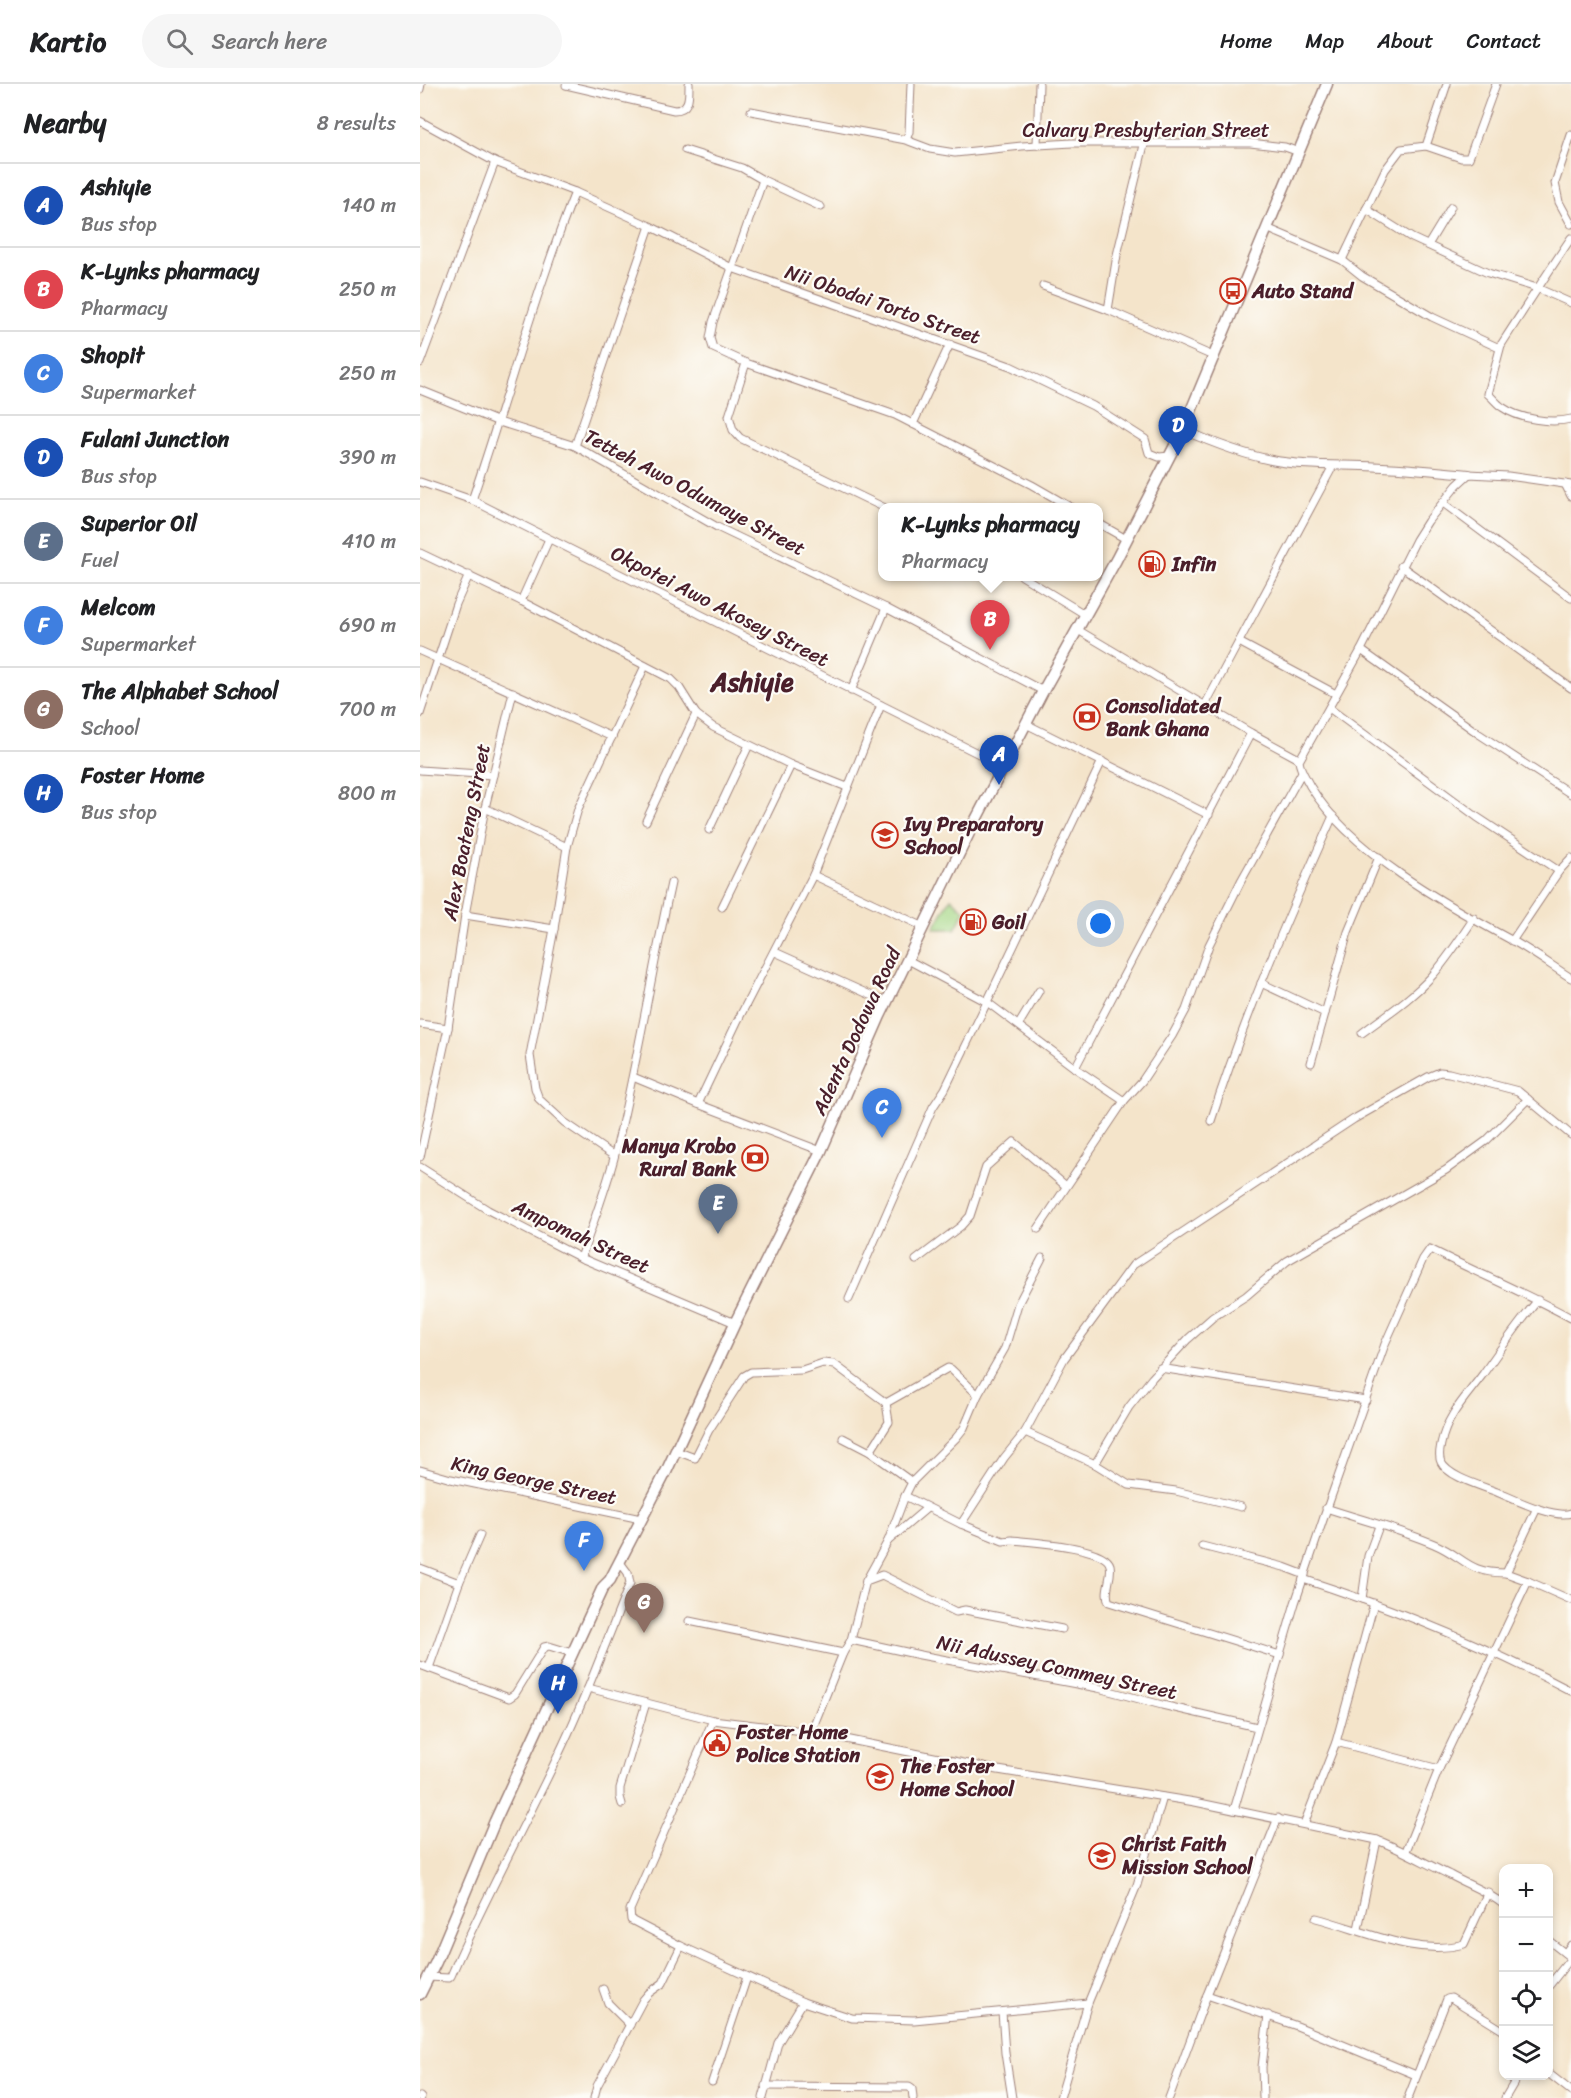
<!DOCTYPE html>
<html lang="en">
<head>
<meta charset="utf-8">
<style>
	body { margin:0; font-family:Sriracha,sans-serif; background:#f6f6f6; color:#202124 }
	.controls { position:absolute; right:18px; bottom:18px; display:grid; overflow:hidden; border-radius:12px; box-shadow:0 3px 9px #0003 }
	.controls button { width:54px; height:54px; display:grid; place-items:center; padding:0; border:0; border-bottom:2px solid #e0e0e0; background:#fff; color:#202124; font:30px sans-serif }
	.you { position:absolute; left:681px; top:840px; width:21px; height:21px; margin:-15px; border:4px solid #fff; border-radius:50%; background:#1a73e8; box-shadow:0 0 0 9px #1a73e833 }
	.badge { display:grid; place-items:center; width:39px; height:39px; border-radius:50%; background:#c8321e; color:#fff; font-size:20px; font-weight:700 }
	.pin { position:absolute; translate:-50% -50px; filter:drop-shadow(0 2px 3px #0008) }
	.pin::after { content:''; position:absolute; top:32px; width:21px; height:18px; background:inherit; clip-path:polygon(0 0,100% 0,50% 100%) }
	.popup { position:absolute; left:458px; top:419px; width:225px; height:78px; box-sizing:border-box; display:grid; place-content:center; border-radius:12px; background:#fff; filter:drop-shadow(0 2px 4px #0005); font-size:20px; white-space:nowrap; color:#757577 }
	.popup b { font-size:22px; color:#202124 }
	.popup::after { content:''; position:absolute; left:50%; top:100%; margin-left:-12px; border:12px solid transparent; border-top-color:#fff }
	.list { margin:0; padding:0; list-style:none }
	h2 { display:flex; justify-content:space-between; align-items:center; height:78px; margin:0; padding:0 24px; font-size:26px }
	h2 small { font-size:20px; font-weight:400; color:#757577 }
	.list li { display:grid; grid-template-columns:39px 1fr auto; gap:18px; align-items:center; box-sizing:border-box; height:84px; padding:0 24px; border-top:2px solid #e0e0e0 }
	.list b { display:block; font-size:22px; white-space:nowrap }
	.list p { margin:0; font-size:20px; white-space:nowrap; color:#757577 }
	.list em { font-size:20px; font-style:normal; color:#757577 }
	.icon { flex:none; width:33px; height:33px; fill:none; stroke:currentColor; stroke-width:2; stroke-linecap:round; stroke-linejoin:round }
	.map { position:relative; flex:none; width:1151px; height:2014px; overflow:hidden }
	header { display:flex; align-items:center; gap:36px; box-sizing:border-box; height:84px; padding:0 30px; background:#fff; border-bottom:2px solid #e0e0e0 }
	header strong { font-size:28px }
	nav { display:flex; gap:33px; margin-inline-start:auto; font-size:21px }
	.search { width:420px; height:54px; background:#f6f6f6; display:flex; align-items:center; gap:15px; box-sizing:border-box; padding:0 21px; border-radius:33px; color:#757577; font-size:22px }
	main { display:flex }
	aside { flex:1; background:#fff }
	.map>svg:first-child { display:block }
	.green { fill:#a5d786; stroke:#787b58; stroke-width:1.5 }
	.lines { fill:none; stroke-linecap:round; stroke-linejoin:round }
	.minor-casing { stroke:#9f827a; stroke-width:9 }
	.tertiary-casing { stroke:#9f827a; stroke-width:10 }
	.primary-casing { stroke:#9f827a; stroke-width:13 }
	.minor { stroke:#fff; stroke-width:7 }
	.tertiary { stroke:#fff; stroke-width:8 }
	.primary { stroke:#fff; stroke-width:10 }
	.labels { text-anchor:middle; stroke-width:4.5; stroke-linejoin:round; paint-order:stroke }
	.street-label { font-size:20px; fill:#4a1f2b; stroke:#fdfcf7 }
	.poi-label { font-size:20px; font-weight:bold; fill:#4a1f2b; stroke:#fdfcf7; text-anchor:start }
	.district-label { font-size:26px; font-weight:bold; fill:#4a1f2b; stroke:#fdfcf7 }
</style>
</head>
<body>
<header>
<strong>Kartio</strong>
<div class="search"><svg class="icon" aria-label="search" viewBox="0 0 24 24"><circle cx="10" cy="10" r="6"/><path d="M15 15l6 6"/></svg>Search here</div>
<nav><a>Home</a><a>Map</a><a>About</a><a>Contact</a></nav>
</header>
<main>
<aside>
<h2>Nearby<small>8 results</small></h2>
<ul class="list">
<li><span class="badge" style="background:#1a4fb4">A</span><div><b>Ashiyie</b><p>Bus stop</p></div><em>140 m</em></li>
<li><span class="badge" style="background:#e0444e">B</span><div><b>K-Lynks pharmacy</b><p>Pharmacy</p></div><em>250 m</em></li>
<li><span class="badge" style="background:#3f7fe0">C</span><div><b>Shopit</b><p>Supermarket</p></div><em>250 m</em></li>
<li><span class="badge" style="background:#1a4fb4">D</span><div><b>Fulani Junction</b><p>Bus stop</p></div><em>390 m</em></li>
<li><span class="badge" style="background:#5c6f8a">E</span><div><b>Superior Oil</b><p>Fuel</p></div><em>410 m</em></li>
<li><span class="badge" style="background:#3f7fe0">F</span><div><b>Melcom</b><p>Supermarket</p></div><em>690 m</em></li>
<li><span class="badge" style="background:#8d6e63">G</span><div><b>The Alphabet School</b><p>School</p></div><em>700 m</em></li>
<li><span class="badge" style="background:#1a4fb4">H</span><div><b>Foster Home</b><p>Bus stop</p></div><em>800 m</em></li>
</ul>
</aside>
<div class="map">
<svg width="1151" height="2014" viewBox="0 0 1151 2014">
	<rect width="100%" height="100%" fill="#fdfcf7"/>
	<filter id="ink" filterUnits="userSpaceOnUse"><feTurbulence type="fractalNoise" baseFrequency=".0167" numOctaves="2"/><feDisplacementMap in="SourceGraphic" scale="12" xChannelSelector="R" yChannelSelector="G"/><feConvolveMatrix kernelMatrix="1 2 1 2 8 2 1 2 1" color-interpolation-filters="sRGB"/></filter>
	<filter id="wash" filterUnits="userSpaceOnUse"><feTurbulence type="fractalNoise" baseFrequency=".008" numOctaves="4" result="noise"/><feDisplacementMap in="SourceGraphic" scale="24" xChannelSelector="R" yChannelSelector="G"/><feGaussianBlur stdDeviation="1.35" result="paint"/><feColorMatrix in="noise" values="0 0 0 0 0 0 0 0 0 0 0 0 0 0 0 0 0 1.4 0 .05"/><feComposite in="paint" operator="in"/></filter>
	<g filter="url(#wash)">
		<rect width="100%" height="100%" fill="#f4e4ca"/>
		<path class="green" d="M 531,814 L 545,827 L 535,845 L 517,845 L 514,844 Z"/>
	</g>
	<g filter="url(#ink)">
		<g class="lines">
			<g class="minor-casing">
				<g id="minor">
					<path d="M 491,0 L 489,48 L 486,56 L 510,65 L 535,69 L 602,62 L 652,59 L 830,59 L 865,63 L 879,68"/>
					<path d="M 146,1 L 254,26 C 270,26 269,12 269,0"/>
					<path d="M 0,5 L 1,0"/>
					<path d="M 331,27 L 486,56"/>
					<path d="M 0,37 L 75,78 L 155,108 L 230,142 L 312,184 L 590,282 L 673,322 L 725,355 L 729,369 L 739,373 L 750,372"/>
					<path d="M 1151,51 L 1135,99 L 1139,118 L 1151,140"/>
					<path d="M 617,61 L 619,0"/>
					<path d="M 1006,62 L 1041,74 L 1049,74 L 1076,0"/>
					<path d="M 265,66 L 322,84 L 343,96"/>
					<path d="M 401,123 L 343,96 L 293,238 L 290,254 L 293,264 L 326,279 L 475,331 L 612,401 L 652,424"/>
					<path d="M 946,125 L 992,154 L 1068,189 L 1117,204 L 1151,219"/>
					<path d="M 849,145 L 922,176 L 942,192 L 1012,233 L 1077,263 L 1081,261 C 1104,225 1127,190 1151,154"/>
					<path d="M 1008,161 L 1031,123"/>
					<path d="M 922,176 L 965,86 L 981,65 L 1006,62 L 1027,0"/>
					<path d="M 623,202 L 688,226 L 697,171 L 724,61"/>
					<path d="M 688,226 L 795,273"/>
					<path d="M 1081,261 L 1068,310 C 1073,314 1077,320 1082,323 C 1099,335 1131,340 1151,335"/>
					<path d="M 0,279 L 75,78"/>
					<path d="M 326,279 L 309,332 L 313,346 L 320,354 L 465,424"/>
					<path d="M 0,306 L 79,338 L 155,362 L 297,443 L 466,524 L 623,607"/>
					<path d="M 493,340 L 530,260"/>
					<path d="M 155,362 L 230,142"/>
					<path d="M 0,398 L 52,416 L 583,682"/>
					<path d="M 1145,400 L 1151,412"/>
					<path d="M 1151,401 L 1088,392 L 1049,390 L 1037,401 L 1008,437 L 996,456 L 941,566 L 879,677 C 880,686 886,694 890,702 C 930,768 1026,821 1093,857 C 1113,868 1132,882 1151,894"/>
					<path d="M 52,416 C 87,314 115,209 155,108"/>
					<path d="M 1023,419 L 1151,514"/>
					<path d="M 678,439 L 706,455"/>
					<path d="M 0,469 L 101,517 L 251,595 L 259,603 L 276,630 L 293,643 L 371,681 L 427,703"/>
					<path d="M 981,482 L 1151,604"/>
					<path d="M 602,492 L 666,531"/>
					<path d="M 101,517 L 129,455"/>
					<path d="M 658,546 L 831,649 L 879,675"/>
					<path d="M 819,558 L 916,610"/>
					<path d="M 941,566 L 1059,650 L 1151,710"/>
					<path d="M 0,567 L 192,653"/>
					<path d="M 431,607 L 466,524"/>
					<path d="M 785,621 L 913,382"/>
					<path d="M 909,624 L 1057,733 L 1139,787"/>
					<path d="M 0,630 L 36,520 L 49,491"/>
					<path d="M 606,640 L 789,731"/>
					<path d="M 0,686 L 73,691"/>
					<path d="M 65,724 L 147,763"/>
					<path d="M 226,737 L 276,630"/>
					<path d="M 289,746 L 329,661"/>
					<path d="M 393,791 L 504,843"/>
					<path d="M 302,823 L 371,681"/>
					<path d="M 45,831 L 134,845"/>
					<path d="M 1092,857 L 1139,787 L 1151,774"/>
					<path d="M 355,868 L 466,918"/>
					<path d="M 488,876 L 567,918 L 655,984 L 831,649"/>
					<path d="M 841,899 L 905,929"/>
					<path d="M 0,940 L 28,944"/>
					<path d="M 599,940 L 619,907"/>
					<path d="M 942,949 C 966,931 992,914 1012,892 C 1028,874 1041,854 1054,834"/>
					<path d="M 891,979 L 928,848 L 959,773"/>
					<path d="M 655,984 L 704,1017 L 722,997 L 752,952 L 766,926 L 789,861 L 821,797 L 882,688"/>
					<path d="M 213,993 L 278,1020 L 401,1067"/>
					<path d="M 278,1020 L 317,938 L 393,791 L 461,621"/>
					<path d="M 791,1037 C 825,932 868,832 913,732"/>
					<path d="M 194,1072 L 144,1038 L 119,1015 L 115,1004 L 110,971 L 134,845 L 147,763 L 158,725 L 225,582"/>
					<path d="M 0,1073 L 28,944 L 45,831 L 65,724 L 93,608"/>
					<path d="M 0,1083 L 68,1126 L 161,1174 L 315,1239"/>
					<path d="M 618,1145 L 704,1017"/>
					<path d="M 161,1174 C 172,1141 185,1108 194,1074 C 217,983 231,890 251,799"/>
					<path d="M 496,1176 L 541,1142 L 550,1132 L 566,1083 L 594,1058 L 646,1102"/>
					<path d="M 429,1215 L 513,1023 L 525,1005 L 567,918 L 682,677"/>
					<path d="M 1118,1216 C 1098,1240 1081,1264 1063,1290 C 1046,1313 1027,1331 1021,1360 C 1020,1366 1018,1372 1021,1378 C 1028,1393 1062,1402 1077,1408 C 1094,1415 1134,1435 1151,1429"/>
					<path d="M 740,1284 L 946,1316"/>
					<path d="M 558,1311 L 585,1264 L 598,1220 L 622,1174"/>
					<path d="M 605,1348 L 675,1380 L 709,1401 L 756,1407 L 821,1423"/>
					<path d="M 423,1354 L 450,1368 L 492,1398"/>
					<path d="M 256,1367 L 275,1374 L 289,1346 L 324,1292 L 331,1288 L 382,1286 L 403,1279 L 414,1280 L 466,1319"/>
					<path d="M 450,1368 L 469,1338 L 466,1319 L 528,1284 L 531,1285 L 558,1311 L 544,1344 L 536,1354 L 492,1398 L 485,1412 L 468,1457"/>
					<path d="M 675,1380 L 709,1323 L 732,1294 L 768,1255 L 793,1233 L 826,1212 L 867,1177 L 1026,1086 L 1066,1057 L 1108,1015"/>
					<path d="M 0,1386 L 31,1395 L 221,1435"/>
					<path d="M 485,1412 L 541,1440 L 583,1457 L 592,1456 C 610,1458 685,1462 690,1481 C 693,1493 683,1507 689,1518 L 860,1571"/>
					<path d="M 906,1424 C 942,1436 979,1445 1014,1460 C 1045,1473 1046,1489 1086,1489"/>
					<path d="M 1117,1424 L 1086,1489 L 1108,1497 L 1151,1516"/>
					<path d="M 541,1440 L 584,1374 L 605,1348 L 644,1275 L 713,1181 L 934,1035 L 1008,993 L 1020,988 L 1029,989 L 1098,1007 L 1151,1051"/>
					<path d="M 782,1462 L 864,1483 L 885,1491"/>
					<path d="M 0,1484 L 39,1499"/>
					<path d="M 883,1495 C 976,1525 1064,1561 1151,1607"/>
					<path d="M 446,1497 L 462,1491 L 536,1528 L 545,1526 L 642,1545"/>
					<path d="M 942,1515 L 948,1472 L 959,1442"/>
					<path d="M 269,1537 L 423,1569"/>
					<path d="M 431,1556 L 500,1571 L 678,1604 L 742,1621 L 837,1643"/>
					<path d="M 0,1581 L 89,1614 L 95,1610 L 124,1563 L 129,1562 L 152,1569"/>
					<path d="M 9,1584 L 39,1499 L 60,1451"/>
					<path d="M 168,1604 L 210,1499 L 208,1489 L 199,1477"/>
					<path d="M 293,1636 L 210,1826 L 211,1836 L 261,1862 L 383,1918 L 432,1934 L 494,1936 L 668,1919"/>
					<path d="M 391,1648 L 423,1569 L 431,1556 L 446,1497 L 468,1457 L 507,1424"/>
					<path d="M 916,1658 L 1019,1685"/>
					<path d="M 202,1720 L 200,1713 L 200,1704 L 226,1619"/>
					<path d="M 814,1726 L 875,1519 L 904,1433 L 965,1260 L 1003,1175 L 1010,1165 C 1057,1189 1106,1209 1151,1234"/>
					<path d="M 884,1740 L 916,1658 L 954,1519"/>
					<path d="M 986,1767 L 1019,1685 L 1108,1497"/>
					<path d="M 896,1834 C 943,1846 996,1873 1044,1860 L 1068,1808"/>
					<path d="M 938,1845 L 957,1756"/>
					<path d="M 1128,1856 L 1151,1874"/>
					<path d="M 1145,1869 L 1151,1861"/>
					<path d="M 8,1893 L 29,1894 L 31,1892 C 73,1794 128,1702 168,1604 L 293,1636 L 391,1648 L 578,1686 L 775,1718 L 957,1756 C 983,1766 1005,1779 1030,1791 C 1050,1802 1065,1806 1084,1821"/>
					<path d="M 1128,1903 L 1151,1874"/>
					<path d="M 183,1905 L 188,1919 L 210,1941"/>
					<path d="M 787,1911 L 877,1942 L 996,1991"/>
					<path d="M 582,1928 L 585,1969 L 592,2014"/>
					<path d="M 1128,1989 L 1151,2007"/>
					<path d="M 292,1998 L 327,1893"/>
					<path d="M 345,2002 L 489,2003 L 492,2005 L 493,2014"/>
					<path d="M 0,2013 L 1,2014"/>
					<path d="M 174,2014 L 177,2002 L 223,1916 L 229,1909 L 243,1899 L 261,1862"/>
					<path d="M 343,2014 L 358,1959 L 383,1918"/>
					<path d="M 640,2014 L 668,1919 L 717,1801 L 743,1713"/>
					<path d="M 749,2014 L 787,1911 L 858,1734"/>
					<path d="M 843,2014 L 842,1983 L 848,1931"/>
					<path d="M 988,2014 L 1027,1915 L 1031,1914 L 1084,1947"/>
					<path d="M 1085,2014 L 1098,1992"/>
				</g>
			</g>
			<g class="tertiary-casing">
				<path id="tertiary" d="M 763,346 C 791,358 821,370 851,376 C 882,382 912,381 943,382 C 978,383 1014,387 1049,390"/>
			</g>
			<g class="primary-casing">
				<path id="primary" d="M 0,1910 L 16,1878 L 75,1737 L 183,1503 L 190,1496 L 246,1388 L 315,1239 L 401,1067 L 460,932 L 550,747 L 623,607 L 696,476 L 763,346 L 907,0"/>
			</g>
			<use href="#minor" class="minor"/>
			<use href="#tertiary" class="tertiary"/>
			<use href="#primary" class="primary"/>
		</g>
	</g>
	<defs>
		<g id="bus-ring" transform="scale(1.35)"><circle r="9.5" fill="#fdfcf7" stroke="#c8321e" stroke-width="1.5"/><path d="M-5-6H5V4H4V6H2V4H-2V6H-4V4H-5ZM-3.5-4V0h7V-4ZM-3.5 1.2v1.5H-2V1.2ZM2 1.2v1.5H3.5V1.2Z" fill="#c8321e"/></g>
		<g id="fuel-ring" transform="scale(1.35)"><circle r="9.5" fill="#fdfcf7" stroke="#c8321e" stroke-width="1.5"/><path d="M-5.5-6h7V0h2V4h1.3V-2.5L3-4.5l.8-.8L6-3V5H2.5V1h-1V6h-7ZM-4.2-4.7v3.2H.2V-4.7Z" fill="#c8321e"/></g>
		<g id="bank-ring" transform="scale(1.35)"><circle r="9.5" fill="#fdfcf7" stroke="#c8321e" stroke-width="1.5"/><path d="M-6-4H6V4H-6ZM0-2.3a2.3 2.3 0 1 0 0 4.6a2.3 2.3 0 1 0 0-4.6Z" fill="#c8321e"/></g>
		<g id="school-ring" transform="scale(1.35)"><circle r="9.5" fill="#fdfcf7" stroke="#c8321e" stroke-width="1.5"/><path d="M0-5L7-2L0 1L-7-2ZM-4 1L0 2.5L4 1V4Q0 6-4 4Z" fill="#c8321e"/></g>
		<g id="civic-ring" transform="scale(1.35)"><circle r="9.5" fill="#fdfcf7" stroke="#c8321e" stroke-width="1.5"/><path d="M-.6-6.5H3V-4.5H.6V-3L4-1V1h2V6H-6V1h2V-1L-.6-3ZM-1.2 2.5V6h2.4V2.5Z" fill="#c8321e"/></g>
	</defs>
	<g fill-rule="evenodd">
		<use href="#bus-ring" x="813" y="207"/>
		<use href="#fuel-ring" x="732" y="480"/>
		<use href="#bank-ring" x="667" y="633"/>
		<use href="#school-ring" x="465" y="751"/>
		<use href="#fuel-ring" x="553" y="838"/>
		<use href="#bank-ring" x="335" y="1074"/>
		<use href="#civic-ring" x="297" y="1659"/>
		<use href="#school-ring" x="460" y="1693"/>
		<use href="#school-ring" x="682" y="1772"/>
	</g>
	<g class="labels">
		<g class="street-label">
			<text x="726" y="53">Calvary Presbyterian Street</text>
			<text transform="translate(463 220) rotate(19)" y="7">Nii Obodai Torto Street</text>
			<text transform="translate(275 408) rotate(28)" y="7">Tetteh Awo Odumaye Street</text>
			<text transform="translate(300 522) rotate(27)" y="7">Okpotei Awo Akosey Street</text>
			<text transform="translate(46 748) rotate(-79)" y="7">Alex Boateng Street</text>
			<text transform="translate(436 947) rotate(-65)" y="7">Adenta Dodowa Road</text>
			<text transform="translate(161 1152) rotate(25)" y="7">Ampomah Street</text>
			<text transform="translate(114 1396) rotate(12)" y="7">King George Street</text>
			<text transform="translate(637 1583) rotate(12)" y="7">Nii Adussey Commey Street</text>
		</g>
		<g class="poi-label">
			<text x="832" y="214">Auto Stand</text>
			<text x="752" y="487">Infin</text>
			<text x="686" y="629">Consolidated<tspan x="686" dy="23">Bank Ghana</tspan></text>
			<text x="484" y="747">Ivy Preparatory<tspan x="484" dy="23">School</tspan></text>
			<text x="572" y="845">Goil</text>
			<text x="316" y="1069" text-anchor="end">Manya Krobo<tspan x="316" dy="23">Rural Bank</tspan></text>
			<text x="316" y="1655">Foster Home<tspan x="316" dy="23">Police Station</tspan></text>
			<text x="480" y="1689">The Foster<tspan x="480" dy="23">Home School</tspan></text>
			<text x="702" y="1767">Christ Faith<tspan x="702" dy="23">Mission School</tspan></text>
		</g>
		<g class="district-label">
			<text x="332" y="607">Ashiyie</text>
		</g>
	</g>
</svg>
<div class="controls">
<button>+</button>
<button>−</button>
<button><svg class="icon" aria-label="locate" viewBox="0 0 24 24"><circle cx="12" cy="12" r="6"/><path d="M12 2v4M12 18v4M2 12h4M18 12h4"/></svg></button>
<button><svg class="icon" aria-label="layers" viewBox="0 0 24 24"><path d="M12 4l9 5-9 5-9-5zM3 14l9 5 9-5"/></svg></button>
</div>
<div class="you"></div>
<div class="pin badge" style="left:579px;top:701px;background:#1a4fb4">A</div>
<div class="pin badge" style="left:570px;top:566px;background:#e0444e">B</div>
<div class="popup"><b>K-Lynks pharmacy</b>Pharmacy</div>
<div class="pin badge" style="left:462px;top:1054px;background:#3f7fe0">C</div>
<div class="pin badge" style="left:758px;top:372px;background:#1a4fb4">D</div>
<div class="pin badge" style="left:298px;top:1150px;background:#5c6f8a">E</div>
<div class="pin badge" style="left:164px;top:1487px;background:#3f7fe0">F</div>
<div class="pin badge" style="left:224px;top:1549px;background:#8d6e63">G</div>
<div class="pin badge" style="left:138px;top:1630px;background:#1a4fb4">H</div>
</div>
</main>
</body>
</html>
